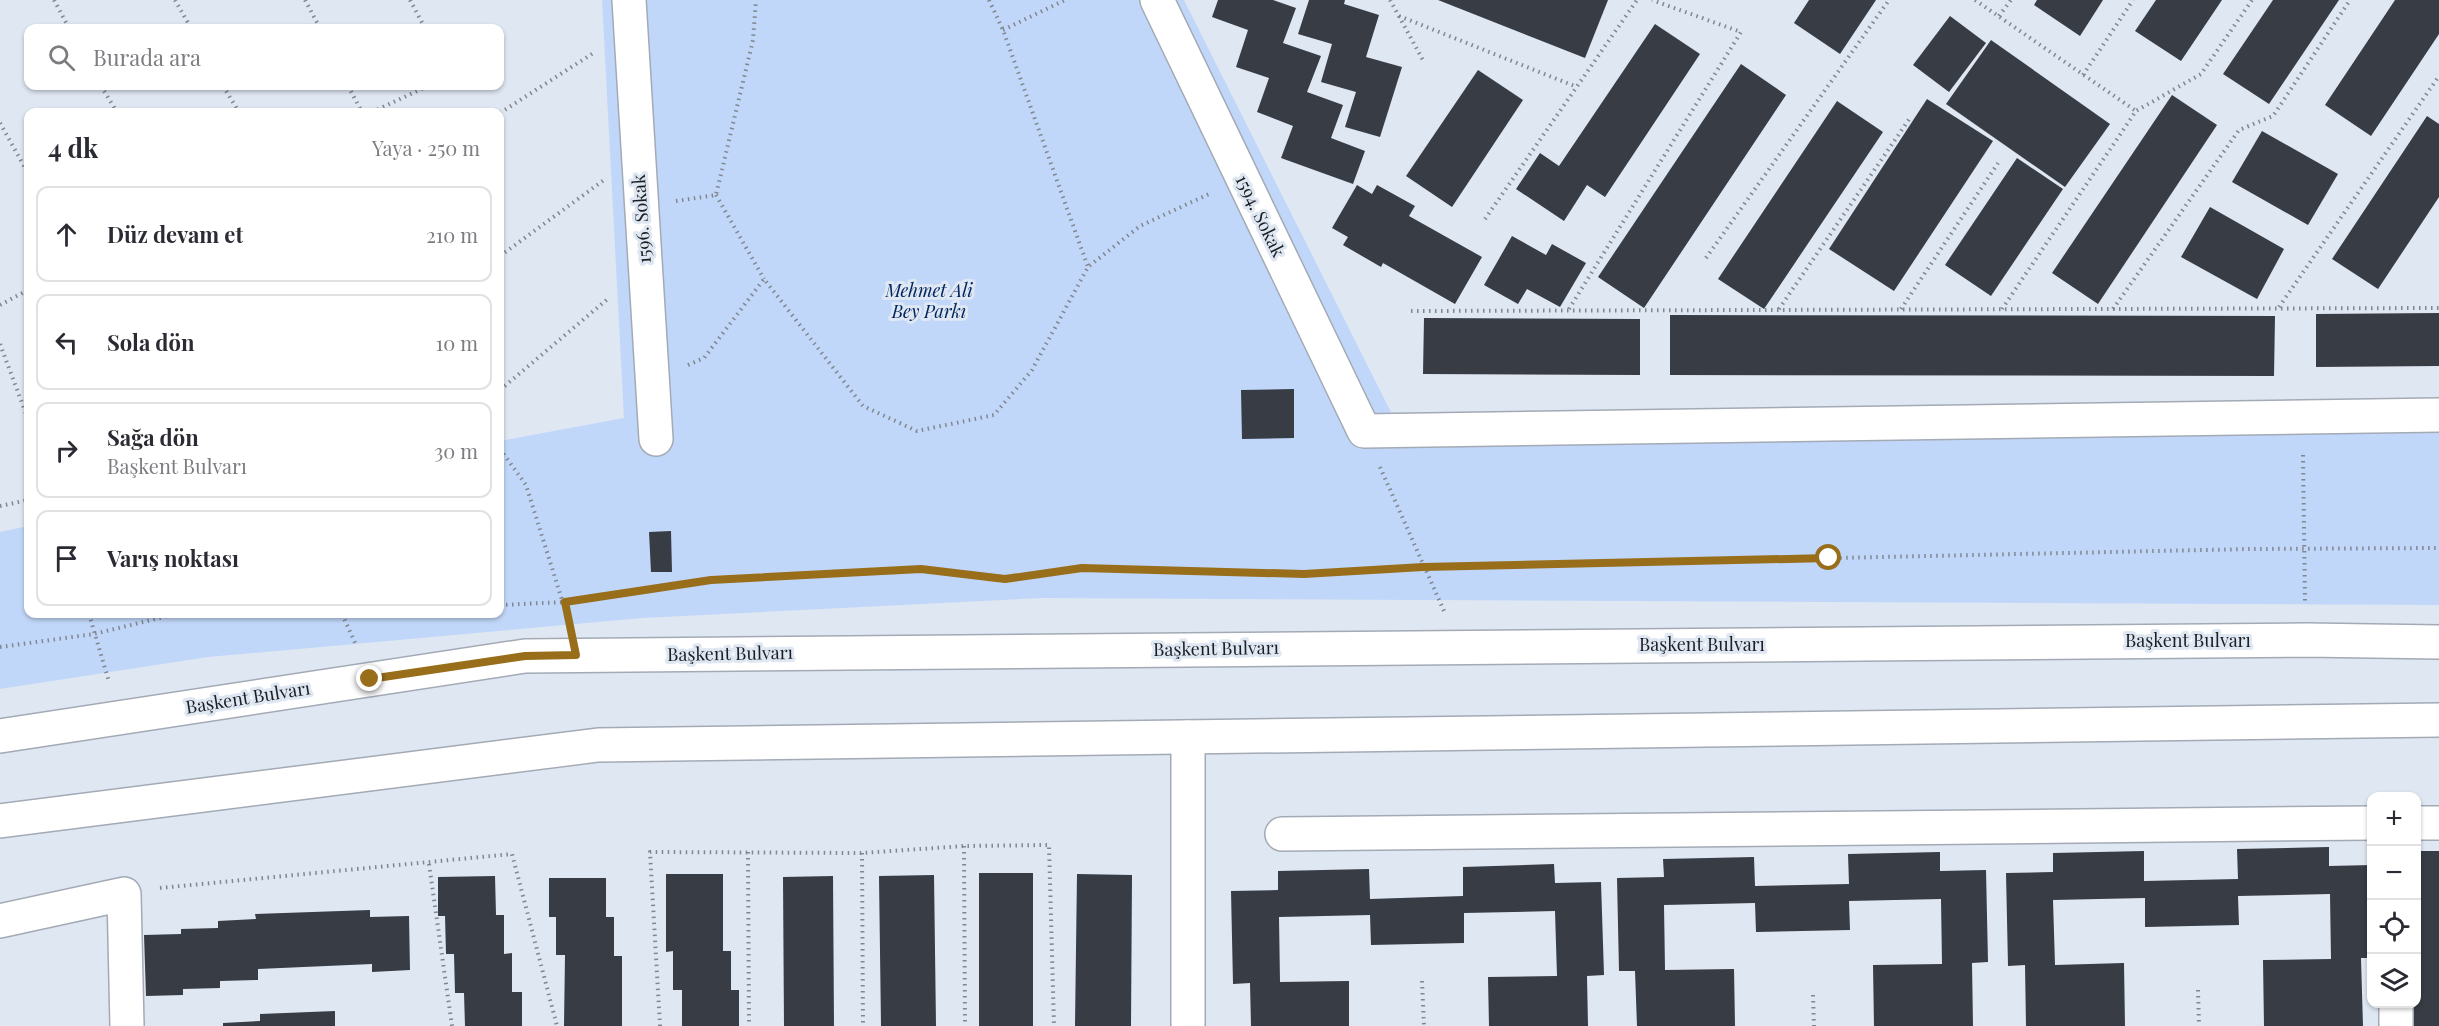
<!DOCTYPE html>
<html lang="tr">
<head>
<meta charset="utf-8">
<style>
	body { margin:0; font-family:"Playfair Display",serif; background:#f2f2f3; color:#2b2b33 }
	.controls { position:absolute; right:18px; bottom:18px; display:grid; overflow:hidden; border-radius:12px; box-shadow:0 2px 4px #0004 }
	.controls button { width:54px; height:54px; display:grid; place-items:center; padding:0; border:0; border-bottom:2px solid #e1e1e2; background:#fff; color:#2b2b33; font:30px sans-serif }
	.stop { position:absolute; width:18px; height:18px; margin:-14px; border:4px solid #986e1b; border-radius:50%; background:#fff }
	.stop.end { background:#986e1b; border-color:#fff; box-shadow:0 2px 6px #0008 }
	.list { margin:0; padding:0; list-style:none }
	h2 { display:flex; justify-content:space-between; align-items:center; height:78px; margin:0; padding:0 24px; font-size:26px }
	h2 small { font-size:20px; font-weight:400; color:#7c7c81 }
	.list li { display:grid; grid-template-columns:39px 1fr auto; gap:18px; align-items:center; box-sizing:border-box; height:96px; margin:0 12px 12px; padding:0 12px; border:2px solid #e1e1e2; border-radius:12px }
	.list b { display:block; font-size:22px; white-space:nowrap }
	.list p { margin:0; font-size:20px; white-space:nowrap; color:#7c7c81 }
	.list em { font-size:20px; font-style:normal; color:#7c7c81 }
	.icon { flex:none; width:33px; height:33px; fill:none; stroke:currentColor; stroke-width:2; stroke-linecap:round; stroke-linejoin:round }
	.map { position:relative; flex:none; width:2439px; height:1026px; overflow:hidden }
	.search { position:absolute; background:#fff; box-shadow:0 2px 4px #0004; left:24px; top:24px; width:480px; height:66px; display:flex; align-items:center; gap:15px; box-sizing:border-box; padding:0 21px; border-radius:12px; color:#7c7c81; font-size:22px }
	.panel { position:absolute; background:#fff; box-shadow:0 2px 4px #0004; left:24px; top:108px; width:480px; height:510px; border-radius:12px }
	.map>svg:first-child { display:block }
	.green { fill:#c1d7f9 }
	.building { fill:#373c45 }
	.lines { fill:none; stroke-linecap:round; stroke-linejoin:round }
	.street-casing { stroke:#a3aab5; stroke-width:36 }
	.primary-casing { stroke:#a3aab5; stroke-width:36 }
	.path { stroke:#81878f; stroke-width:4; stroke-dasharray:1.5 4.5; stroke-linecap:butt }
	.street { stroke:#fff; stroke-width:33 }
	.primary { stroke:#fff; stroke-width:33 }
	.route { stroke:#986e1b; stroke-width:8 }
	.labels { text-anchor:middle; stroke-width:6; stroke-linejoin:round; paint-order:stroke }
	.street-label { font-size:18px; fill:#1b1e22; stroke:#dfe7f2 }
	.park-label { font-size:18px; font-style:italic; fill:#002560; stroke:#dfe7f2 }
</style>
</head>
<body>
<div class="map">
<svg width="2439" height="1026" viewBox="0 0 2439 1026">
	<rect width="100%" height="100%" fill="#dfe7f2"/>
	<path class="green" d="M 602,0 L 1184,0 L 1407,444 L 2439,429 L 2439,605 L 1041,598 L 643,618 L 208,657 L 0,689 L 0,532 L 28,526 L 28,614 L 500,614 L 500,441 L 624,418 Z"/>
	<g class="building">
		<path d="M 1218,0 L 1273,0 L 1296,8 L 1283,43 L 1321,56 L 1307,92 L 1343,105 L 1331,138 L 1365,151 L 1353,184 L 1281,158 L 1293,126 L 1257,112 L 1269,78 L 1236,67 L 1248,30 L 1212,17 Z"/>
		<path d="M 1309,0 L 1345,0 L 1344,4 L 1379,15 L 1366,57 L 1402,67 L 1380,137 L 1345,127 L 1356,92 L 1321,82 L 1332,44 L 1298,34 Z"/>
		<path d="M 1438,0 L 1608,0 L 1585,58 Z"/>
		<path d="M 1809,0 L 1876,0 L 1840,54 L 1794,23 Z"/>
		<path d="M 2037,0 L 2103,0 L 2080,36 L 2034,5 Z"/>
		<path d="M 2156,0 L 2222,0 L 2181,61 L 2135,31 Z"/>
		<path d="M 2273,0 L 2339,0 L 2269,104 L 2223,74 Z"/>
		<path d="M 2395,0 L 2439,0 L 2439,34 L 2371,136 L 2325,105 Z"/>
		<path d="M 1950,16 L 1986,43 L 1949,92 L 1913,65 Z"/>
		<path d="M 1655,24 L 1700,54 L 1605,197 L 1587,185 L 1564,221 L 1516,189 L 1540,153 L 1559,166 Z"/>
		<path d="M 1991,40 L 2110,124 L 2065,187 L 1946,104 Z"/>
		<path d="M 1741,64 L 1786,95 L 1644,308 L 1598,277 Z"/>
		<path d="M 1478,70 L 1523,100 L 1452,207 L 1406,176 Z"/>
		<path d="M 2172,95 L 2217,125 L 2098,304 L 2052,273 Z"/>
		<path d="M 1927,99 L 1993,141 L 1894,291 L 1829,249 Z"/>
		<path d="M 1837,101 L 1883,132 L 1764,309 L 1718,279 Z"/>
		<path d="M 2427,116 L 2439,124 L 2439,197 L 2378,289 L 2332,259 Z"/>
		<path d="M 2262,131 L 2338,174 L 2308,225 L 2232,182 Z"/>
		<path d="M 2017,158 L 2063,189 L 1991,296 L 1945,265 Z"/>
		<path d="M 1357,185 L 1372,194 L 1377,185 L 1415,206 L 1409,216 L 1482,257 L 1455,304 L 1383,263 L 1381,267 L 1343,245 L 1348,237 L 1332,228 Z"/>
		<path d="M 2210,207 L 2284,249 L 2257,299 L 2181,257 Z"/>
		<path d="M 1512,236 L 1546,255 L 1552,244 L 1586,263 L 1560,307 L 1527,289 L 1518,304 L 1484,285 Z"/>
		<path d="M 2439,313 L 2439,366 L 2316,367 L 2316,314 Z"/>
		<path d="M 1670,315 L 2275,316 L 2274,376 L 1670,375 Z"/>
		<path d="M 1424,318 L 1640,319 L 1640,375 L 1423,374 Z"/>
		<path d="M 1294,389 L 1294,438 L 1242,439 L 1241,390 Z"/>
		<path d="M 671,531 L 672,572 L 651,572 L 649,532 Z"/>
		<path d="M 2329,847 L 2329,866 L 2372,865 L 2372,958 L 2361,958 L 2363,1026 L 2264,1026 L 2263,960 L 2331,959 L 2330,894 L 2238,896 L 2239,925 L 2145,927 L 2145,898 L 2053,900 L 2055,965 L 2124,963 L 2125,1026 L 2026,1026 L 2025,965 L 2008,966 L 2006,873 L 2053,872 L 2053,853 L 2144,851 L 2144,881 L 2238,879 L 2237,849 Z"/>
		<path d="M 2418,851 L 2439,851 L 2439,1026 L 2401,1026 L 2401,1004 L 2416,1004 Z"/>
		<path d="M 1940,852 L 1940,871 L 1986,870 L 1988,962 L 1972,963 L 1973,1026 L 1874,1026 L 1873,965 L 1942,964 L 1941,899 L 1849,901 L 1850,930 L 1756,932 L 1755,903 L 1664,905 L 1665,970 L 1734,969 L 1735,1026 L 1637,1026 L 1635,971 L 1619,971 L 1617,878 L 1664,877 L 1663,859 L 1754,857 L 1755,886 L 1849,884 L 1848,854 Z"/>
		<path d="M 1554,864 L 1555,883 L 1601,882 L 1604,975 L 1587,976 L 1588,1026 L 1489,1026 L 1488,977 L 1557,976 L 1555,911 L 1464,913 L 1464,943 L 1371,945 L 1370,915 L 1279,917 L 1280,982 L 1349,981 L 1349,1026 L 1251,1026 L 1250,983 L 1233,984 L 1231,891 L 1278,890 L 1278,871 L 1369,869 L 1370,899 L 1463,896 L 1463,867 Z"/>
		<rect x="979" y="873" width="54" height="153"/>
		<path d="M 666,874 L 723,874 L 723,951 L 731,951 L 731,990 L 739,990 L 739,1026 L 682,1026 L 682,990 L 673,990 L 673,951 L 666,952 Z"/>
		<path d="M 1077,874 L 1132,875 L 1131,1026 L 1075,1026 Z"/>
		<path d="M 934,875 L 936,1026 L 881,1026 L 879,876 Z"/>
		<path d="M 495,876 L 496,915 L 504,915 L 504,954 L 512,953 L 512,992 L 522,992 L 522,1026 L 465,1026 L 464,993 L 455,993 L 454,954 L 446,954 L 445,916 L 438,916 L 438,877 Z"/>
		<path d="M 833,876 L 834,1026 L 784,1026 L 783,877 Z"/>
		<path d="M 549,878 L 606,878 L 606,917 L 614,917 L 614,956 L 622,956 L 622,1026 L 564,1026 L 565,955 L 556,955 L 556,917 L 549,917 Z"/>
		<path d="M 370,910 L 370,917 L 409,916 L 410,970 L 372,972 L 372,964 L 258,969 L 258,980 L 220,981 L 220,988 L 183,989 L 183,995 L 146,996 L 144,935 L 181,934 L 181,929 L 218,928 L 218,921 L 256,919 L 255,914 Z"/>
		<path d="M 335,1011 L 335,1026 L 223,1026 L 223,1023 L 260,1021 L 260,1014 Z"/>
	</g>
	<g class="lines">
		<g class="street-casing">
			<g id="street">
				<path d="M 629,0 L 656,439"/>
				<path d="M 1157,0 L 1364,431 L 2439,415"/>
				<path d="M 1188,737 L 1188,1026"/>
				<path d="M 2416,823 L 2439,823"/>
				<path d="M 1282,834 L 2372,823"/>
				<path d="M 0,921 L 124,894 L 127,1026"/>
				<path d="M 2396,1026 L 2396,1004"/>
			</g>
		</g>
		<g class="primary-casing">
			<g id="primary">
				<path d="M 0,736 L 525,656 L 2306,640 L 2439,642"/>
				<path d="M 0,821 L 598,745 L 2439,720"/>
			</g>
		</g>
		<g class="path">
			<path d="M 54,0 L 69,28"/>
			<path d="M 175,0 L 191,28"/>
			<path d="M 305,0 L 320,28"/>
			<path d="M 410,0 L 425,28"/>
			<path d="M 989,0 L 1003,30 L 1088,267"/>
			<path d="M 1390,0 L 1424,62"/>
			<path d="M 1975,0 L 2136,111"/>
			<path d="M 1399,16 L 1577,87"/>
			<path d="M 1999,16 L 2011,0"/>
			<path d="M 1003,30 L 1065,0"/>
			<path d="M 2083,75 L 2133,0"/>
			<path d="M 101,86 L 117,112"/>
			<path d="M 223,86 L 239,112"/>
			<path d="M 348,86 L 362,112"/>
			<path d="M 372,112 L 428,86"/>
			<path d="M 500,113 L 595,52"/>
			<path d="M 0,123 L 28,173"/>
			<path d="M 716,195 L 764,279"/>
			<path d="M 676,201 L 716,195 L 753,40 L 756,0"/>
			<path d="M 1485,219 L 1637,0"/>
			<path d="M 500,256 L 604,180"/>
			<path d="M 1706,258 L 1889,0"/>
			<path d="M 0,305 L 28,290"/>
			<path d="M 2279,307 L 2439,76"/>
			<path d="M 1569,309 L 1741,32 L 1652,0"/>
			<path d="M 1779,309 L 1910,118"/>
			<path d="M 1901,309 L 1998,163"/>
			<path d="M 2002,309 L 2136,111 L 2201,74 L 2252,0"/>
			<path d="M 2113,309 L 2239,130 L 2273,116 L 2350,0"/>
			<path d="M 1411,311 L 2439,308"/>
			<path d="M 0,344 L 28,419"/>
			<path d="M 688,365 L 704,358 L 764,279 L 863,406 L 917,431 L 994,415 L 1032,370 L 1088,267 L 1140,226 L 1209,194"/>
			<path d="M 500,390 L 610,297"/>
			<path d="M 500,449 L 526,485 L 568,619"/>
			<path d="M 2303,455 L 2305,603"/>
			<path d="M 1380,467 L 1444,611"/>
			<path d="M 0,506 L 28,500"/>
			<path d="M 500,605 L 565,602 L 711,580 L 922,569 L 1005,579 L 1082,568 L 1304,574 L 1423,567 L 2249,549 L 2439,548"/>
			<path d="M 89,614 L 109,682"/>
			<path d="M 342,614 L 356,645"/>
			<path d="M 0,647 L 94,634 L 176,614"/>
			<path d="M 964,846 L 965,1026"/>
			<path d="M 748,852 L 749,1026"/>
			<path d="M 862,853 L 863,1026"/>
			<path d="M 429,864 L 452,1026"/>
			<path d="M 160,888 L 512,854 L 557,1026"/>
			<path d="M 1422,981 L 1424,1026"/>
			<path d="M 2198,990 L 2199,1026"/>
			<path d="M 1813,995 L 1814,1026"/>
			<path d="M 660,1026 L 650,852 L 862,853 L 964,846 L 1049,845 L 1054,1026"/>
		</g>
		<use href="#street" class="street"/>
		<use href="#primary" class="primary"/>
	</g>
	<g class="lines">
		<path class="route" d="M 370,679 L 525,656 L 576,655 L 565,602 L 711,580 L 921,569 L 1005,579 L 1082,568 L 1304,574 L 1423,567 L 1829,558"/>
	</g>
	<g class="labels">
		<g class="street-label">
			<text transform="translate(1260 216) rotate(64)" y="6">1594. Sokak</text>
			<text transform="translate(642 219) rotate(-94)" y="6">1596. Sokak</text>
			<text x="2188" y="647">Başkent Bulvarı</text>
			<text x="1702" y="651">Başkent Bulvarı</text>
			<text transform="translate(1216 649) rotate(-1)" y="6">Başkent Bulvarı</text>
			<text transform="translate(730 654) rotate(-1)" y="6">Başkent Bulvarı</text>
			<text transform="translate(248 698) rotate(-9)" y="6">Başkent Bulvarı</text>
		</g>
		<g class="park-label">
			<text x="929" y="297">Mehmet Ali<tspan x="929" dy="21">Bey Parkı</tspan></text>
		</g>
	</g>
</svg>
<div class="controls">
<button>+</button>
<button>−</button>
<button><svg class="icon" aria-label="locate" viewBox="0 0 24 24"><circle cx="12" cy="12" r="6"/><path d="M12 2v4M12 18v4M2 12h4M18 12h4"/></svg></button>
<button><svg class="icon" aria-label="layers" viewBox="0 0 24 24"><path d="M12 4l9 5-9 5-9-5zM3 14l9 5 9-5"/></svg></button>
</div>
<div class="stop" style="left:1829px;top:558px"></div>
<div class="stop end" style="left:370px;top:679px"></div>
<div class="search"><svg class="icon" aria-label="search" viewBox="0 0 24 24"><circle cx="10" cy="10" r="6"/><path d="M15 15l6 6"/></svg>Burada ara</div>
<section class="panel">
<h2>4 dk<small>Yaya · 250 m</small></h2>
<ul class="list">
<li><svg class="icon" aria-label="ahead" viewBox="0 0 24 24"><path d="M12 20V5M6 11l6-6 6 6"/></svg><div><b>Düz devam et</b></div><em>210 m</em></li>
<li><svg class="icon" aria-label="left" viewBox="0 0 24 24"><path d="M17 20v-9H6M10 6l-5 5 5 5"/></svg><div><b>Sola dön</b></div><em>10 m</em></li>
<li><svg class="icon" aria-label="right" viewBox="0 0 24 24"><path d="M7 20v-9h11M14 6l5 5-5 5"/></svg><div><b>Sağa dön</b><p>Başkent Bulvarı</p></div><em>30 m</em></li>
<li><svg class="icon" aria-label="arrive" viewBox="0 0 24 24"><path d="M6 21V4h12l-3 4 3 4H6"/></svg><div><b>Varış noktası</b></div></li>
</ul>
</section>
</div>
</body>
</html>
